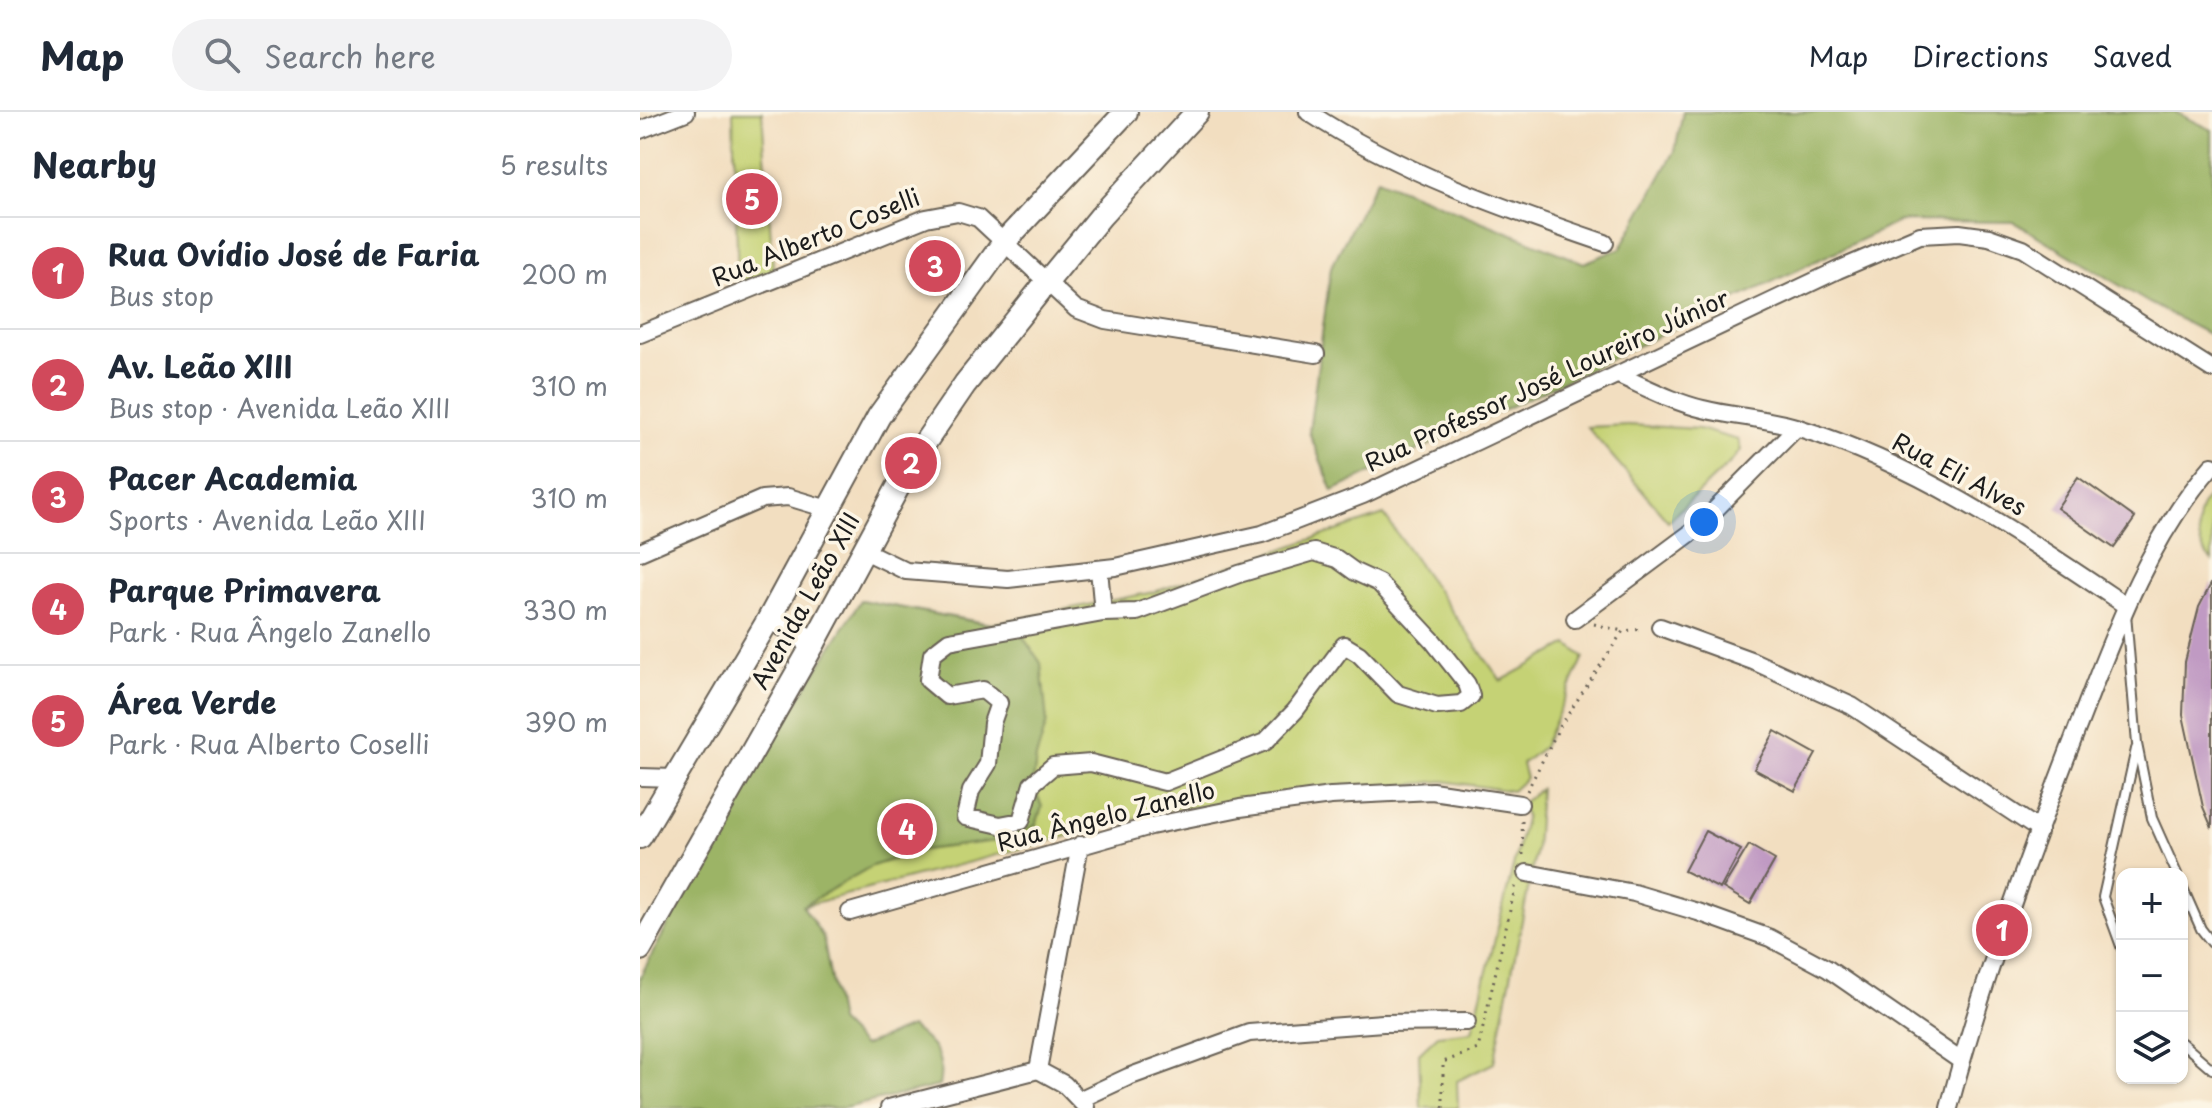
<!DOCTYPE html>
<html lang="en">
<head>
<meta charset="utf-8">
<style>
	body { margin:0; font-family:"Playpen Sans",sans-serif; background:#f2f2f3; color:#1f2937 }
	.controls { position:absolute; right:24px; bottom:24px; display:grid; overflow:hidden; border-radius:16px; box-shadow:0 2px 6px #0004 }
	.controls button { width:72px; height:72px; display:grid; place-items:center; padding:0; border:0; border-bottom:2px solid #e0e1e3; background:#fff; color:#1f2937; font:40px sans-serif }
	.you { position:absolute; left:1064px; top:410px; width:28px; height:28px; margin:-20px; border:6px solid #fff; border-radius:50%; background:#1a73e8; box-shadow:0 0 0 12px #1a73e833 }
	.badge { display:grid; place-items:center; width:52px; height:52px; border-radius:50%; background:#d1495b; color:#fff; font-size:26px; font-weight:700 }
	.pin { position:absolute; translate:-50% -50%; border:4px solid #fff; box-shadow:0 2px 8px #0006 }
	.list { margin:0; padding:0; list-style:none }
	h2 { display:flex; justify-content:space-between; align-items:center; height:104px; margin:0; padding:0 32px; font-size:34px }
	h2 small { font-size:26px; font-weight:400; color:#747a83 }
	.list li { display:grid; grid-template-columns:52px 1fr auto; gap:24px; align-items:center; box-sizing:border-box; height:112px; padding:0 32px; border-top:2px solid #e0e1e3 }
	.list b { display:block; font-size:30px; white-space:nowrap }
	.list p { margin:0; font-size:26px; white-space:nowrap; color:#747a83 }
	.list em { font-size:26px; font-style:normal; color:#747a83 }
	.icon { flex:none; width:44px; height:44px; fill:none; stroke:currentColor; stroke-width:2; stroke-linecap:round; stroke-linejoin:round }
	.map { position:relative; flex:none; width:1572px; height:996px; overflow:hidden }
	header { display:flex; align-items:center; gap:48px; box-sizing:border-box; height:112px; padding:0 40px; background:#fff; border-bottom:2px solid #e0e1e3 }
	header strong { font-size:38px }
	nav { display:flex; gap:44px; margin-inline-start:auto; font-size:28px }
	.search { width:560px; height:72px; background:#f2f2f3; display:flex; align-items:center; gap:20px; box-sizing:border-box; padding:0 28px; border-radius:44px; color:#747a83; font-size:30px }
	main { display:flex }
	aside { flex:1; background:#fff }
	.map>svg:first-child { display:block }
	.green { fill:#c5d274; stroke:#707748; stroke-width:2 }
	.forest { fill:#9cb466; stroke:#5c6841; stroke-width:2 }
	.building { fill:#c09ac3 }
	.lines { fill:none; stroke-linecap:round; stroke-linejoin:round }
	.lane-casing { stroke:#676055; stroke-width:12 }
	.street-casing { stroke:#676055; stroke-width:20 }
	.secondary-casing { stroke:#676055; stroke-width:26 }
	.path { stroke:#676055; stroke-width:3; stroke-dasharray:2 6; stroke-linecap:butt }
	.lane { stroke:#fff; stroke-width:8 }
	.street { stroke:#fff; stroke-width:16 }
	.secondary { stroke:#fff; stroke-width:22 }
	.labels { text-anchor:middle; stroke-width:7; stroke-linejoin:round; paint-order:stroke }
	.street-label { font-size:24px; fill:#1c1c1c; stroke:#fcf5e5 }
</style>
</head>
<body>
<header>
<strong>Map</strong>
<div class="search"><svg class="icon" aria-label="search" viewBox="0 0 24 24"><circle cx="10" cy="10" r="6"/><path d="M15 15l6 6"/></svg>Search here</div>
<nav><a>Map</a><a>Directions</a><a>Saved</a></nav>
</header>
<main>
<aside>
<h2>Nearby<small>5 results</small></h2>
<ul class="list">
<li><span class="badge">1</span><div><b>Rua Ovídio José de Faria</b><p>Bus stop</p></div><em>200 m</em></li>
<li><span class="badge">2</span><div><b>Av. Leão XIII</b><p>Bus stop · Avenida Leão XIII</p></div><em>310 m</em></li>
<li><span class="badge">3</span><div><b>Pacer Academia</b><p>Sports · Avenida Leão XIII</p></div><em>310 m</em></li>
<li><span class="badge">4</span><div><b>Parque Primavera</b><p>Park · Rua Ângelo Zanello</p></div><em>330 m</em></li>
<li><span class="badge">5</span><div><b>Área Verde</b><p>Park · Rua Alberto Coselli</p></div><em>390 m</em></li>
</ul>
</aside>
<div class="map">
<svg width="1572" height="996" viewBox="0 0 1572 996">
	<rect width="100%" height="100%" fill="#fcf5e5"/>
	<filter id="ink" filterUnits="userSpaceOnUse"><feTurbulence type="fractalNoise" baseFrequency=".0125" numOctaves="2"/><feDisplacementMap in="SourceGraphic" scale="16" xChannelSelector="R" yChannelSelector="G"/><feConvolveMatrix kernelMatrix="1 2 1 2 8 2 1 2 1" color-interpolation-filters="sRGB"/></filter>
	<filter id="wash" filterUnits="userSpaceOnUse"><feTurbulence type="fractalNoise" baseFrequency=".006" numOctaves="4" result="noise"/><feDisplacementMap in="SourceGraphic" scale="32" xChannelSelector="R" yChannelSelector="G"/><feGaussianBlur stdDeviation="1.8" result="paint"/><feColorMatrix in="noise" values="0 0 0 0 0 0 0 0 0 0 0 0 0 0 0 0 0 1.4 0 .05"/><feComposite in="paint" operator="in"/></filter>
	<g filter="url(#wash)">
		<rect width="100%" height="100%" fill="#f2dec0"/>
		<g class="green">
			<path d="M 93,0 L 122,0 L 134,168 L 98,171 Z"/>
			<path d="M 988,313 L 1059,317 L 1098,328 L 1101,338 L 1092,349 L 1028,409 L 947,315 Z"/>
			<path d="M 1572,381 L 1572,449 C 1554,433 1553,397 1572,381 Z"/>
			<path d="M 744,403 L 861,569 L 928,532 L 944,545 L 903,635 L 882,652 L 886,666 L 872,679 L 803,669 L 527,698 L 163,794 L 167,873 L 0,996 L 0,865 L 221,488 L 351,512 L 514,480 Z"/>
			<path d="M 900,677 L 896,737 L 854,951 L 817,969 L 818,996 L 781,996 L 779,941 L 798,923 L 832,919 L 886,703 L 880,692 Z"/>
		</g>
		<g class="forest">
			<path d="M 1043,0 L 1535,0 L 1572,18 L 1572,224 L 1509,191 L 1374,110 L 1260,109 L 693,379 L 669,320 L 691,155 L 737,67 L 944,151 L 981,136 L 1035,39 Z"/>
			<path d="M 221,488 L 378,518 L 401,551 L 407,610 L 396,646 L 393,671 L 402,695 L 396,713 L 364,728 L 283,738 L 232,754 L 163,794 L 183,825 L 199,910 L 223,934 L 271,915 C 294,934 305,942 299,974 L 204,996 L 0,996 L 0,865 L 97,684 Z"/>
		</g>
		<g id="blocks">
			<g class="building">
				<path d="M 1438,365 L 1495,406 L 1474,436 L 1417,396 Z"/>
				<path d="M 1572,470 L 1572,716 L 1563,695 L 1543,603 L 1545,550 L 1559,495 Z"/>
				<path d="M 1135,619 L 1176,642 L 1155,679 L 1114,657 Z"/>
				<path d="M 1065,719 L 1101,738 L 1080,777 L 1044,759 Z"/>
				<path d="M 1109,733 L 1135,748 L 1110,792 L 1083,776 Z"/>
			</g>
		</g>
	</g>
	<g filter="url(#ink)">
		<use href="#blocks" fill-opacity="0" stroke="#676055" stroke-width="2"/>
		<g class="lines">
			<g class="lane-casing">
				<g id="lane">
					<path d="M 1486,502 L 1497,632 L 1512,706 L 1537,762"/>
					<path d="M 1542,774 L 1561,817 L 1572,831"/>
					<path d="M 1482,837 L 1463,785 L 1496,637"/>
					<path d="M 1542,931 L 1572,957"/>
				</g>
			</g>
			<g class="street-casing">
				<g id="street">
					<path d="M 668,0 C 759,60 862,96 965,131"/>
					<path d="M 0,18 L 46,0"/>
					<path d="M 0,222 L 286,106 L 318,100 L 338,106 L 436,197 L 465,208 L 676,242"/>
					<path d="M 978,263 C 1006,275 1033,290 1063,297 C 1094,305 1128,306 1159,316 C 1279,353 1382,424 1485,493"/>
					<path d="M 225,439 L 266,459 L 368,467 L 475,455 L 622,422 L 723,383 L 1198,158 L 1280,123 L 1319,121 L 1349,125 L 1383,137 L 1572,257"/>
					<path d="M 0,440 L 122,387 L 148,385 L 188,397"/>
					<path d="M 459,457 L 463,501 L 309,529 L 292,542 L 288,568 L 307,584 L 343,578 L 359,591 L 352,611 L 348,652 L 331,679 L 325,705 L 360,713 L 381,709 L 392,672 L 413,654 L 451,651 L 525,670 L 625,630 L 655,599 L 704,533 L 719,542 L 758,582 L 797,594 L 821,592 L 831,584 L 827,572 L 793,529 L 739,471 L 715,460 L 697,447 L 674,440 L 599,462 L 497,500 L 463,501"/>
					<path d="M 935,507 L 1056,417 L 1157,315"/>
					<path d="M 1020,515 L 1113,549 L 1212,594 L 1398,717"/>
					<path d="M 0,665 L 35,666"/>
					<path d="M 440,733 L 398,958 L 424,972 L 446,995"/>
					<path d="M 887,761 L 994,781 L 1058,800 L 1130,826 L 1188,857 L 1321,949"/>
					<path d="M 210,800 L 511,714 L 600,696 L 691,684 L 792,679 L 880,692"/>
					<path d="M 441,987 L 488,965 L 609,921 L 743,911 L 827,910"/>
					<path d="M 249,996 L 398,958"/>
					<path d="M 1309,996 C 1343,867 1389,742 1437,617 C 1472,527 1507,428 1572,354"/>
				</g>
			</g>
			<g class="secondary-casing">
				<g id="secondary">
					<path d="M 130,505 L 174,531"/>
					<path d="M 0,725 L 130,505 L 239,304 L 365,129 L 486,0"/>
					<path d="M 0,837 L 174,531 L 271,351 L 325,272 L 406,171 L 461,104 L 557,0"/>
				</g>
			</g>
			<g class="path">
				<path d="M 954,512 L 982,519"/>
				<path d="M 887,679 L 919,616 L 983,519 L 1004,517"/>
				<path d="M 882,709 L 883,745"/>
				<path d="M 803,996 L 803,950 L 838,937 L 876,772"/>
			</g>
			<use href="#lane" class="lane"/>
			<use href="#street" class="street"/>
			<use href="#secondary" class="secondary"/>
		</g>
	</g>
	<g class="labels">
		<g class="street-label">
			<text transform="translate(176 126) rotate(-22)" y="8">Rua Alberto Coselli</text>
			<text transform="translate(907 269) rotate(-25)" y="8">Rua Professor José Loureiro Júnior</text>
			<text transform="translate(1319 363) rotate(28)" y="8">Rua Eli Alves</text>
			<text transform="translate(166 489) rotate(-61)" y="8">Avenida Leão XIII</text>
			<text transform="translate(466 705) rotate(-14)" y="8">Rua Ângelo Zanello</text>
		</g>
	</g>
</svg>
<div class="controls">
<button>+</button>
<button>−</button>
<button><svg class="icon" aria-label="layers" viewBox="0 0 24 24"><path d="M12 4l9 5-9 5-9-5zM3 14l9 5 9-5"/></svg></button>
</div>
<div class="you"></div>
<div class="pin badge" style="left:1362px;top:818px">1</div>
<div class="pin badge" style="left:271px;top:351px">2</div>
<div class="pin badge" style="left:295px;top:154px">3</div>
<div class="pin badge" style="left:267px;top:717px">4</div>
<div class="pin badge" style="left:112px;top:87px">5</div>
</div>
</main>
</body>
</html>
